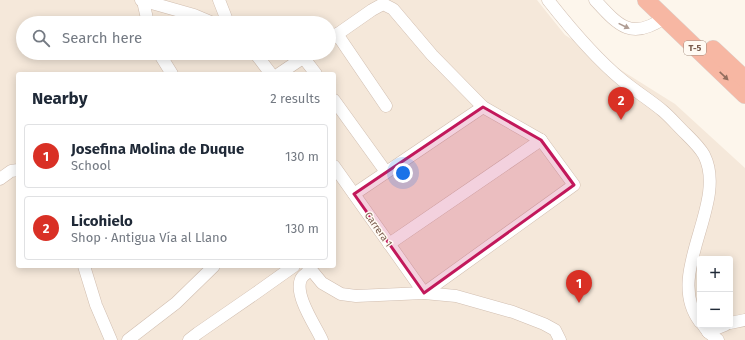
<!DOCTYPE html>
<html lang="en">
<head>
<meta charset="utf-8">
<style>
	body { margin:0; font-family:"Fira Sans",sans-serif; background:#f6f6f7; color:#1f2937 }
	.controls { position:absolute; right:12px; bottom:12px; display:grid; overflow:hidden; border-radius:4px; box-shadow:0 2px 10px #0003 }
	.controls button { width:36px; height:36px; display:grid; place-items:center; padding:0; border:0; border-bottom:1px solid #e0e1e3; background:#fff; color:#1f2937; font:20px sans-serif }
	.you { position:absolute; left:403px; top:173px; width:14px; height:14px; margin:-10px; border:3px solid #fff; border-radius:50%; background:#1a73e8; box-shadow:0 0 0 6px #1a73e833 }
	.badge { display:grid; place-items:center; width:26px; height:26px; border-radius:50%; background:#d93025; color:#fff; font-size:13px; font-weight:700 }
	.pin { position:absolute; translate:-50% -33px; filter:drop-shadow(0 1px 2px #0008) }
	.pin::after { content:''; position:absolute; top:21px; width:14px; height:12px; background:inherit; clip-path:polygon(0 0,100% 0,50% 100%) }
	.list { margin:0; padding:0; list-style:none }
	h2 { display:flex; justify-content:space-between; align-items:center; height:52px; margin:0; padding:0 16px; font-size:17px }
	h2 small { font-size:13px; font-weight:400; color:#747a83 }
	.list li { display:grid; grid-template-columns:26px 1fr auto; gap:12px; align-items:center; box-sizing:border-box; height:64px; margin:0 8px 8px; padding:0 8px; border:1px solid #e0e1e3; border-radius:4px }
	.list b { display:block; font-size:15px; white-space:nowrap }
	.list p { margin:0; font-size:13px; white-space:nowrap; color:#747a83 }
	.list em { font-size:13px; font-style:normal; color:#747a83 }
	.icon { flex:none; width:22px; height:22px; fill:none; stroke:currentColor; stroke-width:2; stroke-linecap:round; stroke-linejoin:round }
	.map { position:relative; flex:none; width:745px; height:340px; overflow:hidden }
	.search { position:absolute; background:#fff; box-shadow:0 2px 10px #0003; left:16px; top:16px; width:320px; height:44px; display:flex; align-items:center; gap:10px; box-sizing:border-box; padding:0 14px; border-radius:22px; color:#747a83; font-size:15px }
	.panel { position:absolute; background:#fff; box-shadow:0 2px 10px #0003; left:16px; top:72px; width:320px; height:196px; border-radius:4px }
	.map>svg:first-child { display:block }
	.residential { fill:#f5e8da; fill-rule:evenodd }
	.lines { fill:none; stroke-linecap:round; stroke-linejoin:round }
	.minor-casing { stroke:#d1beb0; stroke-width:13 }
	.highway-casing { stroke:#dad1cd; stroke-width:18 }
	.minor { stroke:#fff; stroke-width:12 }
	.highway { stroke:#f7b7a3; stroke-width:17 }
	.oneway { fill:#af9d94 }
	.oneway2 { fill:#936e5e }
	.marked { fill:#c2185b; fill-opacity:0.2; stroke:#c2185b; stroke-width:3; stroke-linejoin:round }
	.labels { text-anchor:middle; stroke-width:3; stroke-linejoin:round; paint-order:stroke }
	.shield { fill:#fffaf3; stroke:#a28b7f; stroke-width:1 }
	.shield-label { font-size:9px; font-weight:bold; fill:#7a5c4d }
	.street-label { font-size:10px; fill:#7a5c4d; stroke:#fffaf3 }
</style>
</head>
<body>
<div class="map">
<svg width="745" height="340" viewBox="0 0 745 340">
	<rect width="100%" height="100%" fill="#fdf6ec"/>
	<path class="residential" d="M 0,0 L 537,0 L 565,35 L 675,104 L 745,168 L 745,340 L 0,340 ZM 23,23 L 329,23 L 329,53 L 23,53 ZM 18,74 L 334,74 L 334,266 L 18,266 ZM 700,259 L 730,259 L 730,325 L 700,325 Z"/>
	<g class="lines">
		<g class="minor-casing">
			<g id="minor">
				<path d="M 141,0 L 194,15 L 213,23"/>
				<path d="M 219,0 L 228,23"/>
				<path d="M 548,0 C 570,28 594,57 622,80 C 635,91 650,100 663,111 C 670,117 676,124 682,130 C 690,138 699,146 704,155 C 729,204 663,274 700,322"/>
				<path d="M 595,0 C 618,25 631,41 664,18"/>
				<path d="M 143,1 L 148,23"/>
				<path d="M 337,34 L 386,106"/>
				<path d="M 329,40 L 372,10 L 383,4 L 393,9 L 432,55 L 483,107 L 541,140 L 574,185 L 424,293 L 334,166"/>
				<path d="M 159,53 L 172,74"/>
				<path d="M 255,53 L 271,74"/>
				<path d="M 303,57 L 316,74"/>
				<path d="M 279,74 L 310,53"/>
				<path d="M 334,100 L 386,172"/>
				<path d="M 0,179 L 11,171 L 18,170"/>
				<path d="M 354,194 L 483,107"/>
				<path d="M 389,244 L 541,140"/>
				<path d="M 84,266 L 96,305 L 111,340"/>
				<path d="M 308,266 L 322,283 L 341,294 L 356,296 L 424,293 L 456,296 L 513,312 L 544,324 L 555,330 L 560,340"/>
				<path d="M 311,270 C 307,273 303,275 301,279 C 294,295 315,325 322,340"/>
				<path d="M 730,323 L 745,320"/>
				<path d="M 703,325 L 708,332 L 718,340"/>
				<path d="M 708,332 L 725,325"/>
				<path d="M 128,340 L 176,303 L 214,266"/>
				<path d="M 189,340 L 198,333 L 256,293 L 294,266"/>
			</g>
		</g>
		<g class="highway-casing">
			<g id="highway">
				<path d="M 646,0 L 745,95"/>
				<path d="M 713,49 L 745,79"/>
			</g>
		</g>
		<use href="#minor" class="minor"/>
		<use href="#highway" class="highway"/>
	</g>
	<defs><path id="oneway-solid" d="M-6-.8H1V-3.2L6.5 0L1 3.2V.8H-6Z"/></defs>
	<use class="oneway" href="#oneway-solid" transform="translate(624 26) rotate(26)"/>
	<use class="oneway2" href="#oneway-solid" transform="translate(724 76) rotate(44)"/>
	<path class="marked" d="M 483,107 L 541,140 L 574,185 L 424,293 L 354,194 Z"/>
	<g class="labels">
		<rect class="shield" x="684" y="41" width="22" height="14" rx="3"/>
		<g class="shield-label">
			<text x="695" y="51">T-5</text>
		</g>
		<g class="street-label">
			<text transform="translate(379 229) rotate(55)" y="4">Carrera 1</text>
		</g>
	</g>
</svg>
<div class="controls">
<button>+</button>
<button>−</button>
</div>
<div class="you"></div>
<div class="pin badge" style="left:579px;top:303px">1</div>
<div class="pin badge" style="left:621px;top:120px">2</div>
<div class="search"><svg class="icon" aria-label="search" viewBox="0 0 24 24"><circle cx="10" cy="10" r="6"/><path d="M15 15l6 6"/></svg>Search here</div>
<section class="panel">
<h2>Nearby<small>2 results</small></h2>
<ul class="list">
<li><span class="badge">1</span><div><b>Josefina Molina de Duque</b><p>School</p></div><em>130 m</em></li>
<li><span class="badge">2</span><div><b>Licohielo</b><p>Shop · Antigua Vía al Llano</p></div><em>130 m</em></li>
</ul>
</section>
</div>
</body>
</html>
